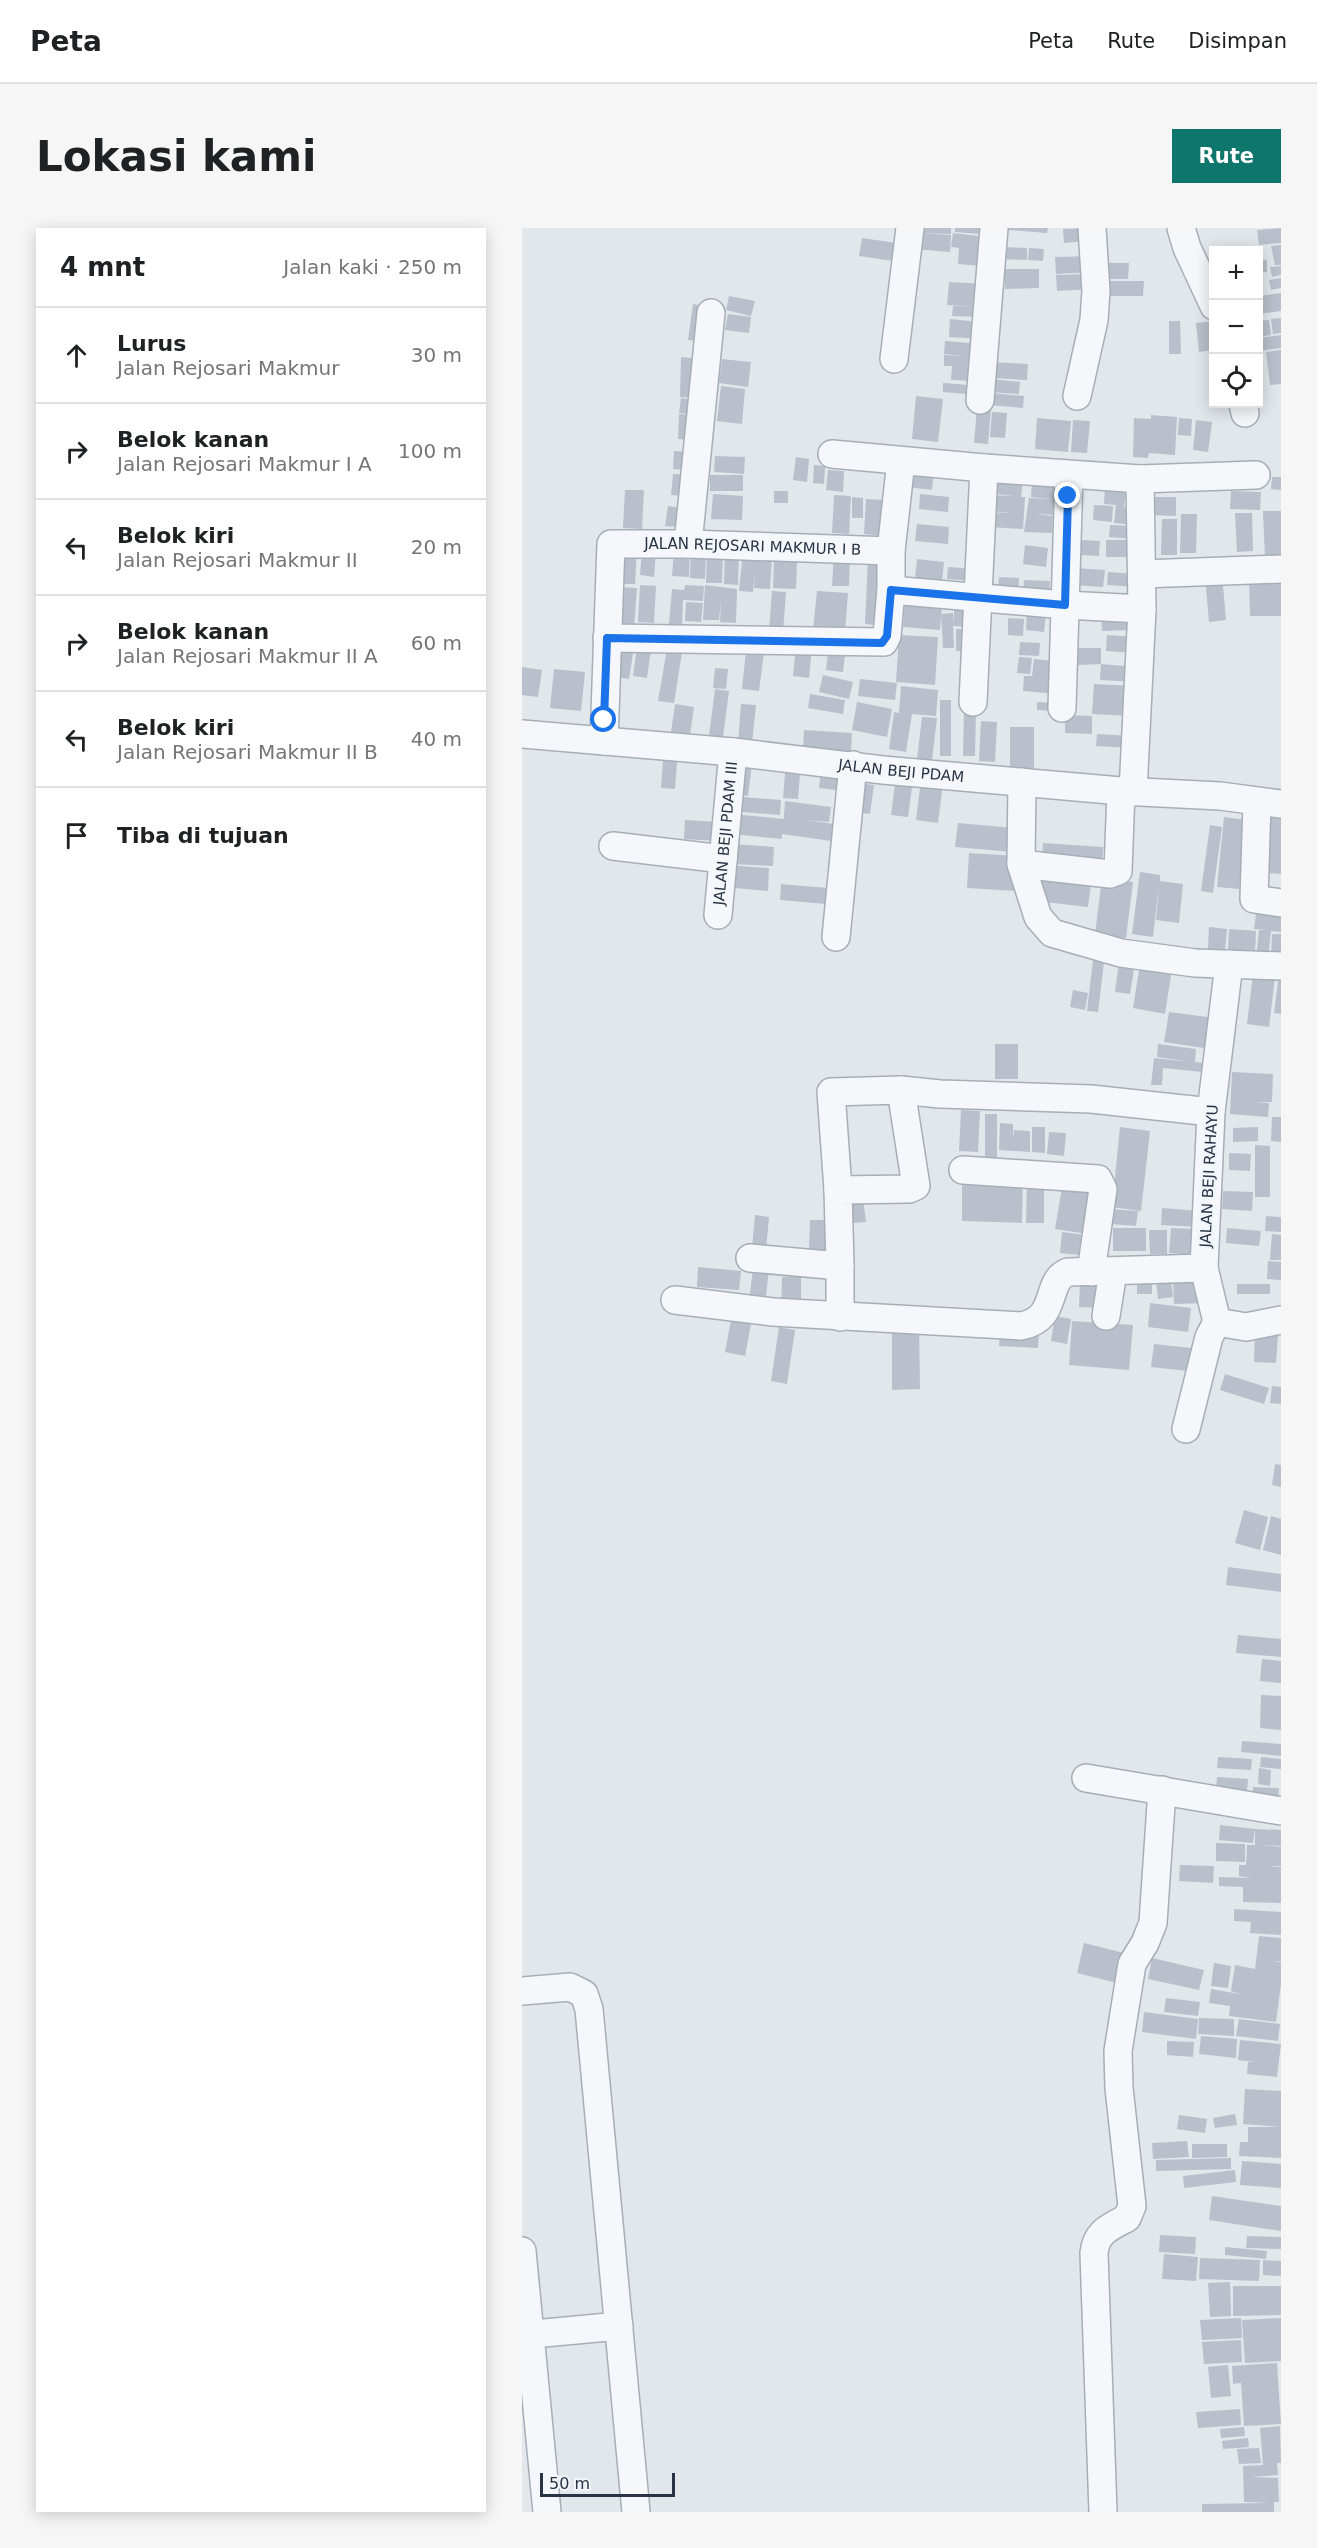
<!DOCTYPE html>
<html lang="id">
<head>
<meta charset="utf-8">
<style>
	body { margin:0; font-family:"DejaVu Sans",sans-serif; background:#f6f6f6; color:#202124 }
	.controls { position:absolute; right:18px; top:18px; display:grid; overflow:hidden; border-radius:0px; box-shadow:0 3px 15px #0003 }
	.controls button { width:54px; height:54px; display:grid; place-items:center; padding:0; border:0; border-bottom:2px solid #e0e0e0; background:#fff; color:#202124; font:30px sans-serif }
	.scale { position:absolute; left:18px; bottom:15px; width:135px; box-sizing:border-box; padding-left:6px; border:3px solid #283446; border-top:0; font-size:16px; line-height:21px; white-space:nowrap; color:#283446; -webkit-text-stroke:4px #f2f5f9; paint-order:stroke }
	.stop { position:absolute; width:18px; height:18px; margin:-14px; border:4px solid #1a73e8; border-radius:50%; background:#fff }
	.stop.end { background:#1a73e8; border-color:#fff; box-shadow:0 2px 6px #0008 }
	.list { margin:0; padding:0; list-style:none }
	h2 { display:flex; justify-content:space-between; align-items:center; height:78px; margin:0; padding:0 24px; font-size:26px }
	h2 small { font-size:20px; font-weight:400; color:#757577 }
	.list li { display:grid; grid-template-columns:39px 1fr auto; gap:18px; align-items:center; box-sizing:border-box; height:96px; padding:0 24px; border-top:2px solid #e0e0e0 }
	.list b { display:block; font-size:22px; white-space:nowrap }
	.list p { margin:0; font-size:20px; white-space:nowrap; color:#757577 }
	.list em { font-size:20px; font-style:normal; color:#757577 }
	.icon { flex:none; width:33px; height:33px; fill:none; stroke:currentColor; stroke-width:2; stroke-linecap:round; stroke-linejoin:round }
	.map { position:relative; flex:none; width:759px; height:2284px; overflow:hidden; border-radius:0px }
	header { display:flex; align-items:center; gap:36px; box-sizing:border-box; height:84px; padding:0 30px; background:#fff; border-bottom:2px solid #e0e0e0 }
	header strong { font-size:28px }
	nav { display:flex; gap:33px; margin-inline-start:auto; font-size:21px }
	.intro { display:flex; align-items:center; justify-content:space-between; box-sizing:border-box; height:144px; padding:0 36px }
	h1 { margin:0; font-size:42px }
	.button { padding:15px 27px; border-radius:0px; background:#0f766e; color:#fff; font-size:21px; font-weight:700 }
	main { display:flex; gap:36px; padding:0 36px }
	aside { flex:1; background:#fff; border-radius:0px; box-shadow:0 3px 15px #0003 }
	.map>svg:first-child { display:block }
	.building { fill:#b9c0cb }
	.lines { fill:none; stroke-linecap:round; stroke-linejoin:round }
	.minor-casing { stroke:#a6aeb7; stroke-width:30 }
	.minor { stroke:#f6f7fa; stroke-width:27 }
	.route { stroke:#1a73e8; stroke-width:8 }
	.labels { text-anchor:middle; stroke-width:6; stroke-linejoin:round; paint-order:stroke }
	.street-label { font-size:15px; fill:#283446; stroke:#f2f5f9 }
</style>
</head>
<body>
<header>
<strong>Peta</strong>
<nav><a>Peta</a><a>Rute</a><a>Disimpan</a></nav>
</header>
<div class="intro"><h1>Lokasi kami</h1><a class="button">Rute</a></div>
<main>
<aside>
<h2>4 mnt<small>Jalan kaki · 250 m</small></h2>
<ul class="list">
<li><svg class="icon" aria-label="ahead" viewBox="0 0 24 24"><path d="M12 20V5M6 11l6-6 6 6"/></svg><div><b>Lurus</b><p>Jalan Rejosari Makmur</p></div><em>30 m</em></li>
<li><svg class="icon" aria-label="right" viewBox="0 0 24 24"><path d="M7 20v-9h11M14 6l5 5-5 5"/></svg><div><b>Belok kanan</b><p>Jalan Rejosari Makmur I A</p></div><em>100 m</em></li>
<li><svg class="icon" aria-label="left" viewBox="0 0 24 24"><path d="M17 20v-9H6M10 6l-5 5 5 5"/></svg><div><b>Belok kiri</b><p>Jalan Rejosari Makmur II</p></div><em>20 m</em></li>
<li><svg class="icon" aria-label="right" viewBox="0 0 24 24"><path d="M7 20v-9h11M14 6l5 5-5 5"/></svg><div><b>Belok kanan</b><p>Jalan Rejosari Makmur II A</p></div><em>60 m</em></li>
<li><svg class="icon" aria-label="left" viewBox="0 0 24 24"><path d="M17 20v-9H6M10 6l-5 5 5 5"/></svg><div><b>Belok kiri</b><p>Jalan Rejosari Makmur II B</p></div><em>40 m</em></li>
<li><svg class="icon" aria-label="arrive" viewBox="0 0 24 24"><path d="M6 21V4h12l-3 4 3 4H6"/></svg><div><b>Tiba di tujuan</b></div></li>
</ul>
</aside>
<div class="map">
<svg width="759" height="2284" viewBox="0 0 759 2284">
	<rect width="100%" height="100%" fill="#e2e7ec"/>
	<g class="building">
		<path d="M 393,0 L 429,0 L 429,6 L 396,5 L 429,7 L 428,24 L 392,21 Z"/>
		<path d="M 433,0 L 472,0 L 471,7 L 433,4 Z"/>
		<path d="M 486,0 L 526,0 L 525,5 L 486,2 Z"/>
		<path d="M 565,0 L 566,13 L 542,15 L 541,1 Z"/>
		<path d="M 759,0 L 759,15 L 737,17 L 735,2 Z"/>
		<path d="M 431,5 L 465,9 L 459,38 L 436,36 L 437,20 L 429,19 Z"/>
		<path d="M 340,10 L 381,16 L 378,34 L 337,28 Z"/>
		<path d="M 759,17 L 759,37 L 753,37 L 749,18 Z"/>
		<path d="M 481,19 L 505,20 L 505,32 L 480,31 Z"/>
		<path d="M 507,20 L 522,21 L 521,33 L 506,32 Z"/>
		<path d="M 569,28 L 570,44 L 534,46 L 533,29 Z"/>
		<rect x="736" y="32" width="9" height="12"/>
		<path d="M 584,35 L 607,35 L 606,51 L 584,51 Z"/>
		<path d="M 759,38 L 759,47 L 750,49 L 748,39 Z"/>
		<path d="M 483,41 L 517,41 L 517,60 L 483,61 Z"/>
		<path d="M 570,46 L 571,61 L 535,63 L 534,47 Z"/>
		<path d="M 759,50 L 759,60 L 749,62 L 747,52 Z"/>
		<path d="M 587,53 L 622,53 L 621,68 L 587,68 Z"/>
		<path d="M 427,54 L 465,56 L 461,89 L 430,88 L 431,78 L 454,79 L 425,77 Z"/>
		<path d="M 759,65 L 759,83 L 736,86 L 736,68 Z"/>
		<path d="M 207,68 L 233,73 L 229,88 L 204,82 Z"/>
		<path d="M 171,76 L 188,79 L 183,114 L 166,112 Z"/>
		<path d="M 206,86 L 229,89 L 227,105 L 203,102 Z"/>
		<path d="M 759,90 L 759,105 L 751,106 L 749,91 Z"/>
		<path d="M 428,91 L 458,94 L 457,111 L 427,109 Z"/>
		<path d="M 747,92 L 749,107 L 736,109 L 736,93 Z"/>
		<path d="M 647,93 L 658,93 L 659,126 L 647,126 Z"/>
		<path d="M 692,93 L 692,122 L 677,124 L 674,95 Z"/>
		<path d="M 759,107 L 759,120 L 736,123 L 736,110 Z"/>
		<path d="M 423,113 L 460,116 L 459,140 L 443,139 L 453,141 L 452,153 L 429,152 L 430,138 L 422,138 L 422,127 L 443,128 L 422,126 Z"/>
		<path d="M 759,122 L 759,156 L 748,157 L 744,124 Z"/>
		<path d="M 159,129 L 179,131 L 175,170 L 158,169 Z"/>
		<path d="M 200,131 L 229,134 L 226,159 L 197,155 Z"/>
		<path d="M 469,134 L 506,136 L 505,152 L 469,150 Z"/>
		<path d="M 468,151 L 498,154 L 497,166 L 467,164 Z"/>
		<path d="M 421,155 L 447,157 L 446,166 L 421,164 Z"/>
		<path d="M 199,158 L 223,161 L 220,196 L 195,193 Z"/>
		<path d="M 469,165 L 502,168 L 501,180 L 468,177 Z"/>
		<path d="M 394,168 L 421,171 L 416,214 L 390,211 Z"/>
		<path d="M 159,170 L 177,173 L 175,187 L 157,185 Z"/>
		<path d="M 455,180 L 469,181 L 466,216 L 452,215 Z"/>
		<path d="M 470,184 L 485,185 L 483,210 L 468,209 Z"/>
		<path d="M 157,186 L 175,187 L 173,212 L 156,211 Z"/>
		<path d="M 629,187 L 655,189 L 653,227 L 627,225 L 626,230 L 611,229 L 612,190 L 629,191 Z"/>
		<path d="M 515,190 L 549,193 L 546,224 L 513,221 Z"/>
		<path d="M 657,190 L 670,191 L 669,208 L 656,207 Z"/>
		<path d="M 551,192 L 568,193 L 565,225 L 549,224 Z"/>
		<path d="M 674,192 L 690,194 L 686,224 L 671,222 Z"/>
		<path d="M 152,223 L 171,224 L 169,242 L 151,241 Z"/>
		<path d="M 193,228 L 223,229 L 222,246 L 192,244 Z"/>
		<path d="M 274,229 L 287,231 L 285,254 L 271,252 Z"/>
		<path d="M 292,237 L 303,238 L 302,256 L 291,255 Z"/>
		<path d="M 388,238 L 412,241 L 410,262 L 385,259 Z"/>
		<path d="M 306,242 L 322,243 L 321,264 L 304,262 Z"/>
		<path d="M 151,246 L 165,247 L 164,268 L 149,267 Z"/>
		<rect x="188" y="247" width="33" height="16"/>
		<path d="M 477,249 L 501,251 L 499,269 L 503,269 L 501,301 L 467,299 L 468,284 L 489,285 L 468,283 L 470,267 L 491,268 L 475,266 Z"/>
		<path d="M 750,249 L 759,249 L 759,262 L 749,261 Z"/>
		<path d="M 510,253 L 541,255 L 533,287 L 512,286 L 531,288 L 530,305 L 502,304 L 507,270 L 530,271 L 509,269 Z"/>
		<path d="M 583,260 L 604,262 L 602,279 L 614,281 L 613,297 L 592,295 L 594,277 L 582,276 Z"/>
		<path d="M 103,262 L 122,262 L 120,301 L 101,300 Z"/>
		<rect x="252" y="263" width="14" height="12"/>
		<path d="M 709,263 L 739,264 L 738,282 L 708,281 Z"/>
		<path d="M 191,266 L 221,268 L 220,292 L 189,291 Z"/>
		<path d="M 398,266 L 427,269 L 426,284 L 397,281 Z"/>
		<path d="M 312,267 L 329,268 L 327,306 L 310,305 Z"/>
		<path d="M 330,269 L 341,270 L 341,290 L 330,290 Z"/>
		<path d="M 628,269 L 654,269 L 654,288 L 628,287 Z"/>
		<path d="M 344,271 L 363,272 L 361,308 L 342,306 Z"/>
		<path d="M 572,277 L 591,278 L 590,294 L 571,292 Z"/>
		<path d="M 146,278 L 158,280 L 156,299 L 143,298 Z"/>
		<path d="M 741,283 L 759,283 L 759,330 L 743,330 Z"/>
		<path d="M 713,285 L 730,285 L 731,323 L 715,324 Z"/>
		<path d="M 659,286 L 675,286 L 674,325 L 658,325 Z"/>
		<path d="M 640,291 L 655,291 L 655,327 L 639,327 Z"/>
		<path d="M 395,296 L 427,299 L 426,316 L 393,313 Z"/>
		<path d="M 588,297 L 614,298 L 613,311 L 587,309 Z"/>
		<path d="M 559,312 L 578,313 L 577,328 L 558,327 Z"/>
		<rect x="584" y="312" width="30" height="17"/>
		<path d="M 503,317 L 526,320 L 524,339 L 501,336 Z"/>
		<path d="M 97,320 L 115,321 L 113,356 L 95,356 Z"/>
		<path d="M 203,320 L 217,321 L 216,357 L 202,356 Z"/>
		<path d="M 120,321 L 134,322 L 132,349 L 118,347 Z"/>
		<path d="M 185,321 L 201,322 L 200,355 L 184,355 Z"/>
		<path d="M 152,322 L 168,322 L 167,349 L 150,348 Z"/>
		<path d="M 221,324 L 250,328 L 248,361 L 232,360 L 233,342 L 231,364 L 217,363 Z"/>
		<path d="M 312,324 L 328,325 L 327,358 L 310,358 Z"/>
		<path d="M 169,325 L 184,326 L 183,351 L 168,350 Z"/>
		<path d="M 346,331 L 365,332 L 361,398 L 343,396 Z"/>
		<path d="M 395,331 L 422,334 L 420,353 L 393,350 Z"/>
		<path d="M 252,333 L 275,334 L 274,361 L 251,360 Z"/>
		<path d="M 426,339 L 455,341 L 454,353 L 425,351 Z"/>
		<path d="M 552,340 L 583,342 L 581,359 L 551,357 Z"/>
		<path d="M 586,344 L 615,346 L 615,359 L 585,357 Z"/>
		<path d="M 700,346 L 704,392 L 687,394 L 683,348 Z"/>
		<path d="M 759,347 L 759,388 L 728,388 L 727,348 Z"/>
		<path d="M 477,349 L 497,350 L 496,368 L 476,367 Z"/>
		<path d="M 502,352 L 528,353 L 527,369 L 501,368 Z"/>
		<path d="M 118,357 L 134,358 L 132,395 L 116,394 Z"/>
		<path d="M 163,357 L 182,358 L 181,373 L 161,372 L 160,397 L 147,396 L 150,361 L 162,362 Z"/>
		<path d="M 183,357 L 215,361 L 214,395 L 198,394 L 199,372 L 197,392 L 181,392 Z"/>
		<path d="M 96,359 L 115,360 L 112,399 L 94,398 Z"/>
		<path d="M 250,363 L 264,364 L 261,404 L 247,403 Z"/>
		<path d="M 295,363 L 326,365 L 323,404 L 291,402 Z"/>
		<path d="M 164,374 L 181,375 L 179,394 L 163,393 Z"/>
		<path d="M 383,374 L 420,377 L 418,402 L 381,399 Z"/>
		<path d="M 432,382 L 449,382 L 449,399 L 431,398 L 432,420 L 421,420 L 419,386 L 431,385 L 432,395 Z"/>
		<path d="M 505,383 L 524,385 L 522,404 L 504,402 Z"/>
		<path d="M 610,385 L 610,402 L 580,403 L 579,386 Z"/>
		<path d="M 486,390 L 502,391 L 501,408 L 486,407 Z"/>
		<rect x="434" y="401" width="17" height="22"/>
		<path d="M 377,407 L 416,409 L 413,457 L 374,454 Z"/>
		<path d="M 585,407 L 615,409 L 614,425 L 584,423 Z"/>
		<path d="M 498,414 L 518,415 L 517,428 L 497,427 Z"/>
		<path d="M 146,415 L 161,418 L 152,475 L 136,473 Z"/>
		<path d="M 95,416 L 112,419 L 107,451 L 90,448 Z"/>
		<path d="M 274,417 L 290,419 L 287,450 L 271,448 Z"/>
		<path d="M 307,417 L 324,419 L 321,444 L 304,442 Z"/>
		<path d="M 115,419 L 129,421 L 125,450 L 111,448 Z"/>
		<path d="M 556,420 L 579,420 L 579,436 L 614,439 L 613,454 L 578,452 L 579,436 L 556,437 Z"/>
		<path d="M 224,422 L 242,424 L 237,463 L 220,461 Z"/>
		<path d="M 497,429 L 510,430 L 508,446 L 495,445 Z"/>
		<path d="M 512,431 L 534,433 L 533,449 L 523,449 L 535,451 L 534,466 L 501,463 L 502,448 L 510,448 Z"/>
		<path d="M 0,439 L 20,442 L 16,469 L 0,467 Z"/>
		<path d="M 193,440 L 206,441 L 204,461 L 191,460 Z"/>
		<path d="M 32,441 L 63,444 L 59,483 L 28,480 Z"/>
		<path d="M 301,447 L 331,454 L 327,471 L 297,464 Z"/>
		<path d="M 338,451 L 375,455 L 373,472 L 336,468 Z"/>
		<path d="M 572,456 L 612,458 L 610,488 L 570,486 Z"/>
		<path d="M 379,458 L 416,462 L 414,488 L 390,486 L 384,524 L 367,521 L 372,484 L 377,485 Z"/>
		<path d="M 193,461 L 207,463 L 201,509 L 187,508 Z"/>
		<path d="M 288,466 L 323,472 L 321,486 L 286,480 Z"/>
		<rect x="418" y="472" width="11" height="56"/>
		<path d="M 335,474 L 370,481 L 365,509 L 330,502 Z"/>
		<path d="M 515,474 L 533,475 L 533,483 L 515,482 Z"/>
		<path d="M 153,476 L 172,479 L 168,507 L 149,504 Z"/>
		<path d="M 219,476 L 234,477 L 230,516 L 216,515 Z"/>
		<path d="M 442,483 L 454,483 L 453,528 L 441,528 Z"/>
		<path d="M 543,487 L 570,488 L 570,506 L 543,505 Z"/>
		<path d="M 400,489 L 415,490 L 410,532 L 395,531 Z"/>
		<path d="M 459,493 L 475,494 L 473,534 L 457,533 Z"/>
		<rect x="488" y="499" width="24" height="41"/>
		<path d="M 282,502 L 330,505 L 329,523 L 281,521 Z"/>
		<path d="M 575,506 L 609,508 L 608,520 L 574,518 Z"/>
		<path d="M 142,520 L 156,521 L 153,561 L 139,560 Z"/>
		<path d="M 214,526 L 231,528 L 226,568 L 209,566 Z"/>
		<path d="M 264,533 L 279,534 L 276,571 L 261,570 Z"/>
		<path d="M 299,542 L 324,545 L 322,563 L 297,560 Z"/>
		<path d="M 374,549 L 391,552 L 386,589 L 369,587 Z"/>
		<path d="M 399,552 L 421,555 L 416,595 L 394,592 Z"/>
		<path d="M 336,555 L 352,557 L 348,586 L 333,584 Z"/>
		<path d="M 209,568 L 259,572 L 258,587 L 208,583 Z"/>
		<path d="M 263,573 L 309,579 L 307,594 L 283,592 L 319,597 L 316,614 L 260,606 L 260,611 L 210,606 L 211,586 L 262,591 L 261,601 Z"/>
		<path d="M 702,589 L 724,592 L 717,661 L 695,659 Z"/>
		<path d="M 748,589 L 759,590 L 759,646 L 743,645 Z"/>
		<path d="M 163,592 L 198,594 L 197,613 L 162,611 Z"/>
		<path d="M 436,595 L 492,600 L 490,624 L 433,619 Z"/>
		<path d="M 688,597 L 700,599 L 691,665 L 679,663 Z"/>
		<path d="M 521,615 L 581,619 L 580,639 L 520,635 Z"/>
		<path d="M 211,616 L 252,619 L 251,638 L 209,636 Z"/>
		<path d="M 447,625 L 496,628 L 494,663 L 445,660 Z"/>
		<path d="M 205,637 L 247,640 L 246,663 L 203,659 Z"/>
		<path d="M 618,644 L 638,647 L 638,653 L 661,656 L 657,695 L 634,692 L 637,656 L 631,709 L 610,706 Z"/>
		<path d="M 517,650 L 569,656 L 566,679 L 514,673 Z"/>
		<path d="M 580,650 L 611,654 L 604,710 L 573,706 Z"/>
		<path d="M 259,656 L 317,661 L 315,677 L 258,672 Z"/>
		<path d="M 744,676 L 759,678 L 759,704 L 749,703 L 746,732 L 734,730 L 737,702 L 745,702 L 732,701 L 734,686 L 743,687 Z"/>
		<path d="M 687,699 L 705,701 L 703,723 L 686,721 Z"/>
		<path d="M 707,701 L 734,703 L 733,725 L 706,723 Z"/>
		<path d="M 750,706 L 759,706 L 759,732 L 749,732 Z"/>
		<path d="M 571,732 L 582,734 L 576,784 L 565,783 Z"/>
		<path d="M 597,733 L 613,735 L 608,766 L 593,764 Z"/>
		<path d="M 618,736 L 650,741 L 643,786 L 611,780 Z"/>
		<path d="M 732,738 L 754,741 L 747,799 L 725,796 Z"/>
		<path d="M 757,746 L 759,747 L 759,786 L 752,785 Z"/>
		<path d="M 551,762 L 566,765 L 563,782 L 548,779 Z"/>
		<path d="M 647,784 L 693,790 L 689,821 L 642,814 Z"/>
		<rect x="473" y="816" width="23" height="35"/>
		<path d="M 636,816 L 674,821 L 673,834 L 681,835 L 680,844 L 641,840 L 640,857 L 629,857 L 632,830 L 669,834 L 635,829 Z"/>
		<path d="M 710,844 L 751,846 L 750,874 L 733,874 L 747,875 L 746,889 L 708,886 Z"/>
		<path d="M 439,882 L 458,883 L 456,924 L 437,923 Z"/>
		<rect x="463" y="886" width="12" height="48"/>
		<path d="M 750,889 L 759,889 L 759,914 L 749,913 Z"/>
		<path d="M 478,895 L 491,896 L 491,911 L 492,902 L 508,903 L 508,924 L 477,922 Z"/>
		<path d="M 510,899 L 523,899 L 523,925 L 510,924 Z"/>
		<path d="M 598,899 L 628,903 L 619,983 L 590,979 Z"/>
		<path d="M 736,899 L 736,913 L 711,914 L 711,900 Z"/>
		<path d="M 527,904 L 544,905 L 542,928 L 525,926 Z"/>
		<path d="M 733,917 L 748,918 L 748,969 L 733,969 Z"/>
		<path d="M 707,925 L 729,926 L 728,943 L 707,942 Z"/>
		<path d="M 501,948 L 500,995 L 440,993 L 440,952 Z"/>
		<path d="M 505,951 L 522,952 L 522,995 L 504,995 Z"/>
		<path d="M 541,953 L 579,958 L 572,1007 L 533,1001 Z"/>
		<path d="M 701,963 L 731,964 L 730,983 L 700,981 Z"/>
		<path d="M 341,970 L 344,994 L 331,995 L 328,972 Z"/>
		<path d="M 640,980 L 678,983 L 677,999 L 639,997 Z"/>
		<path d="M 589,981 L 616,983 L 614,998 L 588,996 Z"/>
		<path d="M 233,987 L 247,989 L 244,1022 L 230,1020 Z"/>
		<path d="M 744,988 L 759,989 L 759,1004 L 743,1003 Z"/>
		<path d="M 288,992 L 304,992 L 303,1022 L 287,1022 Z"/>
		<rect x="591" y="1000" width="33" height="23"/>
		<path d="M 649,1000 L 674,1001 L 673,1027 L 647,1025 Z"/>
		<path d="M 705,1000 L 739,1003 L 737,1018 L 704,1015 Z"/>
		<path d="M 627,1002 L 645,1002 L 645,1026 L 628,1026 Z"/>
		<path d="M 540,1004 L 570,1008 L 567,1028 L 538,1025 Z"/>
		<path d="M 750,1006 L 759,1007 L 759,1032 L 748,1032 Z"/>
		<path d="M 746,1033 L 759,1034 L 759,1052 L 745,1051 Z"/>
		<path d="M 176,1039 L 219,1043 L 217,1062 L 175,1059 Z"/>
		<path d="M 231,1040 L 247,1041 L 243,1077 L 227,1075 Z"/>
		<path d="M 651,1048 L 683,1048 L 684,1075 L 652,1076 Z"/>
		<path d="M 260,1049 L 279,1049 L 279,1082 L 259,1083 Z"/>
		<path d="M 630,1051 L 630,1066 L 615,1066 L 615,1052 Z"/>
		<path d="M 649,1051 L 651,1069 L 636,1071 L 634,1052 Z"/>
		<path d="M 558,1055 L 580,1056 L 579,1080 L 557,1079 Z"/>
		<rect x="715" y="1056" width="33" height="10"/>
		<path d="M 628,1075 L 669,1080 L 666,1104 L 626,1099 Z"/>
		<path d="M 211,1081 L 231,1085 L 223,1128 L 203,1124 Z"/>
		<path d="M 533,1088 L 549,1091 L 545,1116 L 529,1113 Z"/>
		<path d="M 550,1093 L 611,1097 L 607,1142 L 547,1137 Z"/>
		<path d="M 397,1095 L 398,1161 L 370,1162 L 370,1096 Z"/>
		<path d="M 257,1099 L 273,1102 L 265,1156 L 249,1153 Z"/>
		<path d="M 478,1101 L 517,1104 L 516,1120 L 477,1118 Z"/>
		<path d="M 733,1104 L 756,1106 L 754,1135 L 732,1134 Z"/>
		<path d="M 632,1116 L 669,1120 L 666,1143 L 629,1139 Z"/>
		<path d="M 703,1146 L 747,1160 L 742,1176 L 698,1162 Z"/>
		<path d="M 750,1158 L 759,1159 L 759,1176 L 748,1175 Z"/>
		<path d="M 753,1236 L 759,1237 L 759,1259 L 750,1257 Z"/>
		<path d="M 722,1282 L 746,1289 L 738,1322 L 713,1315 Z"/>
		<path d="M 749,1288 L 759,1291 L 759,1327 L 741,1322 Z"/>
		<path d="M 706,1339 L 759,1346 L 759,1364 L 704,1357 Z"/>
		<path d="M 716,1407 L 759,1411 L 759,1429 L 714,1425 Z"/>
		<path d="M 740,1431 L 759,1433 L 759,1455 L 738,1453 Z"/>
		<path d="M 739,1467 L 759,1468 L 759,1502 L 738,1500 Z"/>
		<path d="M 720,1513 L 759,1516 L 759,1528 L 719,1524 Z"/>
		<path d="M 696,1529 L 730,1531 L 729,1542 L 695,1540 Z"/>
		<path d="M 739,1529 L 759,1531 L 759,1541 L 738,1539 Z"/>
		<path d="M 737,1540 L 749,1542 L 748,1558 L 736,1556 Z"/>
		<path d="M 695,1549 L 726,1551 L 725,1563 L 694,1561 Z"/>
		<path d="M 731,1559 L 757,1560 L 756,1572 L 731,1571 Z"/>
		<path d="M 698,1597 L 733,1601 L 731,1615 L 697,1612 Z"/>
		<path d="M 733,1601 L 759,1602 L 759,1618 L 735,1617 L 759,1619 L 759,1638 L 746,1638 L 759,1639 L 759,1675 L 721,1674 L 721,1659 L 697,1658 L 697,1649 L 729,1650 L 717,1648 L 717,1637 L 724,1637 L 725,1617 L 733,1617 Z"/>
		<path d="M 694,1615 L 723,1616 L 723,1634 L 694,1633 Z"/>
		<path d="M 658,1637 L 692,1638 L 691,1655 L 657,1653 Z"/>
		<path d="M 712,1681 L 759,1684 L 759,1707 L 728,1705 L 729,1694 L 712,1693 Z"/>
		<path d="M 737,1708 L 759,1710 L 759,1733 L 752,1733 L 759,1734 L 759,1756 L 754,1794 L 707,1788 L 708,1778 L 687,1775 L 689,1761 L 718,1766 L 709,1763 L 713,1737 L 733,1741 Z"/>
		<path d="M 562,1715 L 602,1725 L 595,1755 L 555,1745 Z"/>
		<path d="M 630,1730 L 682,1742 L 677,1762 L 626,1751 Z"/>
		<path d="M 692,1735 L 709,1738 L 706,1760 L 689,1758 Z"/>
		<path d="M 644,1770 L 678,1774 L 676,1788 L 642,1784 Z"/>
		<path d="M 622,1784 L 676,1791 L 674,1811 L 620,1804 Z"/>
		<path d="M 677,1790 L 712,1791 L 712,1808 L 676,1806 Z"/>
		<path d="M 717,1791 L 758,1796 L 756,1813 L 714,1808 Z"/>
		<path d="M 679,1808 L 715,1811 L 714,1830 L 677,1826 Z"/>
		<path d="M 718,1812 L 759,1816 L 755,1849 L 725,1846 L 726,1834 L 733,1834 L 716,1832 Z"/>
		<path d="M 645,1813 L 672,1814 L 671,1829 L 645,1827 Z"/>
		<path d="M 723,1861 L 759,1863 L 759,1899 L 721,1896 Z"/>
		<path d="M 713,1886 L 715,1897 L 693,1900 L 691,1890 Z"/>
		<path d="M 657,1887 L 685,1891 L 683,1905 L 655,1901 Z"/>
		<path d="M 726,1899 L 759,1899 L 759,1930 L 717,1928 L 718,1914 L 726,1914 Z"/>
		<path d="M 665,1913 L 667,1929 L 631,1931 L 630,1915 Z"/>
		<path d="M 670,1916 L 705,1916 L 705,1929 L 670,1930 Z"/>
		<path d="M 709,1930 L 709,1941 L 634,1943 L 634,1932 Z"/>
		<path d="M 720,1933 L 759,1936 L 759,1960 L 718,1957 Z"/>
		<path d="M 713,1942 L 714,1954 L 662,1960 L 661,1948 Z"/>
		<path d="M 690,1968 L 759,1978 L 759,2003 L 687,1992 Z"/>
		<path d="M 638,2007 L 674,2009 L 673,2026 L 637,2024 Z"/>
		<path d="M 725,2008 L 759,2009 L 759,2021 L 724,2020 Z"/>
		<path d="M 703,2019 L 745,2023 L 744,2031 L 703,2027 Z"/>
		<path d="M 642,2026 L 676,2029 L 674,2053 L 640,2051 Z"/>
		<path d="M 678,2030 L 738,2032 L 737,2053 L 677,2051 Z"/>
		<path d="M 741,2032 L 759,2033 L 759,2048 L 741,2047 Z"/>
		<path d="M 708,2054 L 709,2088 L 688,2089 L 686,2055 Z"/>
		<path d="M 711,2058 L 759,2058 L 759,2087 L 711,2088 Z"/>
		<path d="M 719,2090 L 720,2110 L 680,2112 L 678,2092 Z"/>
		<path d="M 759,2090 L 759,2133 L 723,2135 L 720,2092 Z"/>
		<path d="M 719,2112 L 720,2134 L 682,2136 L 680,2114 Z"/>
		<path d="M 755,2135 L 759,2196 L 722,2198 L 719,2155 L 711,2156 L 710,2138 Z"/>
		<path d="M 706,2137 L 709,2168 L 689,2170 L 686,2139 Z"/>
		<path d="M 718,2181 L 719,2197 L 676,2200 L 674,2184 Z"/>
		<path d="M 758,2198 L 759,2235 L 755,2235 L 756,2247 L 729,2249 L 756,2250 L 757,2274 L 752,2274 L 752,2284 L 680,2284 L 680,2276 L 748,2275 L 722,2274 L 721,2238 L 741,2237 L 738,2200 Z"/>
		<path d="M 722,2199 L 723,2208 L 699,2210 L 698,2201 Z"/>
		<path d="M 726,2210 L 727,2219 L 701,2221 L 700,2213 Z"/>
		<path d="M 737,2220 L 739,2235 L 717,2236 L 715,2221 Z"/>
	</g>
	<g class="lines">
		<g class="minor-casing">
			<g id="minor">
				<path d="M 659,0 L 665,20 L 692,78"/>
				<path d="M 372,131 L 388,0"/>
				<path d="M 555,168 L 572,92 L 574,63 L 570,0"/>
				<path d="M 458,172 L 472,0"/>
				<path d="M 721,176 L 723,185"/>
				<path d="M 310,226 L 462,240 L 618,251 L 734,247"/>
				<path d="M 166,316 L 189,85"/>
				<path d="M 620,346 L 759,341"/>
				<path d="M 369,362 L 543,377 L 620,381"/>
				<path d="M 85,410 L 362,414 L 365,408 L 369,362 L 369,323 L 379,233"/>
				<path d="M 451,474 L 462,240"/>
				<path d="M 540,480 L 547,247"/>
				<path id="s1" d="M 0,506 L 211,524 L 361,542 L 599,563 L 698,568 L 759,576"/>
				<path id="s2" d="M 82,513 L 89,316 L 166,316 L 369,323"/>
				<path d="M 500,554 L 499,636 L 516,689 L 530,705 L 599,725 L 673,735 L 759,738"/>
				<path d="M 611,564 L 620,381 L 618,251"/>
				<path d="M 735,575 L 732,671 L 759,675"/>
				<path d="M 91,618 L 201,631"/>
				<path d="M 499,636 L 588,646 L 596,643 L 599,563"/>
				<path id="s3" d="M 196,687 L 211,524"/>
				<path d="M 314,709 L 331,537"/>
				<path d="M 707,736 L 689,884 L 682,1040 L 695,1094 L 724,1099 L 759,1092"/>
				<path d="M 441,942 L 576,951 L 581,961 L 569,1044"/>
				<path d="M 316,962 L 309,864 L 379,862"/>
				<path d="M 228,1030 L 318,1038 L 318,1089"/>
				<path d="M 318,1038 L 316,962 L 387,961 L 394,958 L 379,862 L 418,866 L 569,871 L 689,884"/>
				<path d="M 153,1072 L 251,1084 L 499,1098 C 538,1091 522,1053 546,1044 L 682,1040"/>
				<path d="M 584,1088 L 591,1044"/>
				<path d="M 664,1201 L 687,1109 L 695,1094"/>
				<path d="M 564,1550 L 759,1583"/>
				<path d="M 0,1763 L 48,1759 L 62,1766 L 67,1781 L 114,2284"/>
				<path d="M 0,2023 L 25,2284"/>
				<path d="M 0,2107 L 97,2098"/>
				<path d="M 581,2284 L 572,2025 C 574,2004 588,1999 605,1990 L 610,1978 L 597,1860 L 596,1823 L 610,1736 L 623,1715 L 631,1695 L 640,1562"/>
			</g>
		</g>
		<use href="#minor" class="minor"/>
	</g>
	<g class="lines">
		<path class="route" d="M 82,492 L 85,410 L 360,415 L 365,408 L 369,362 L 543,377 L 546,268"/>
	</g>
	<g class="labels">
		<g class="street-label">
			<text dy="5" stroke="none"><textPath href="#s2" startOffset="339">JALAN REJOSARI MAKMUR I B</textPath></text>
			<text dy="5" stroke="none"><textPath href="#s1" startOffset="381">JALAN BEJI PDAM</textPath></text>
			<text dy="5" stroke="none"><textPath href="#s3" startOffset="82">JALAN BEJI PDAM III</textPath></text>
			<text transform="translate(687 948) rotate(-87)" y="5">JALAN BEJI RAHAYU</text>
		</g>
	</g>
</svg>
<div class="controls">
<button>+</button>
<button>−</button>
<button><svg class="icon" aria-label="locate" viewBox="0 0 24 24"><circle cx="12" cy="12" r="6"/><path d="M12 2v4M12 18v4M2 12h4M18 12h4"/></svg></button>
</div>
<div class="scale">50 m</div>
<div class="stop" style="left:82px;top:492px"></div>
<div class="stop end" style="left:546px;top:268px"></div>
</div>
</main>
</body>
</html>
